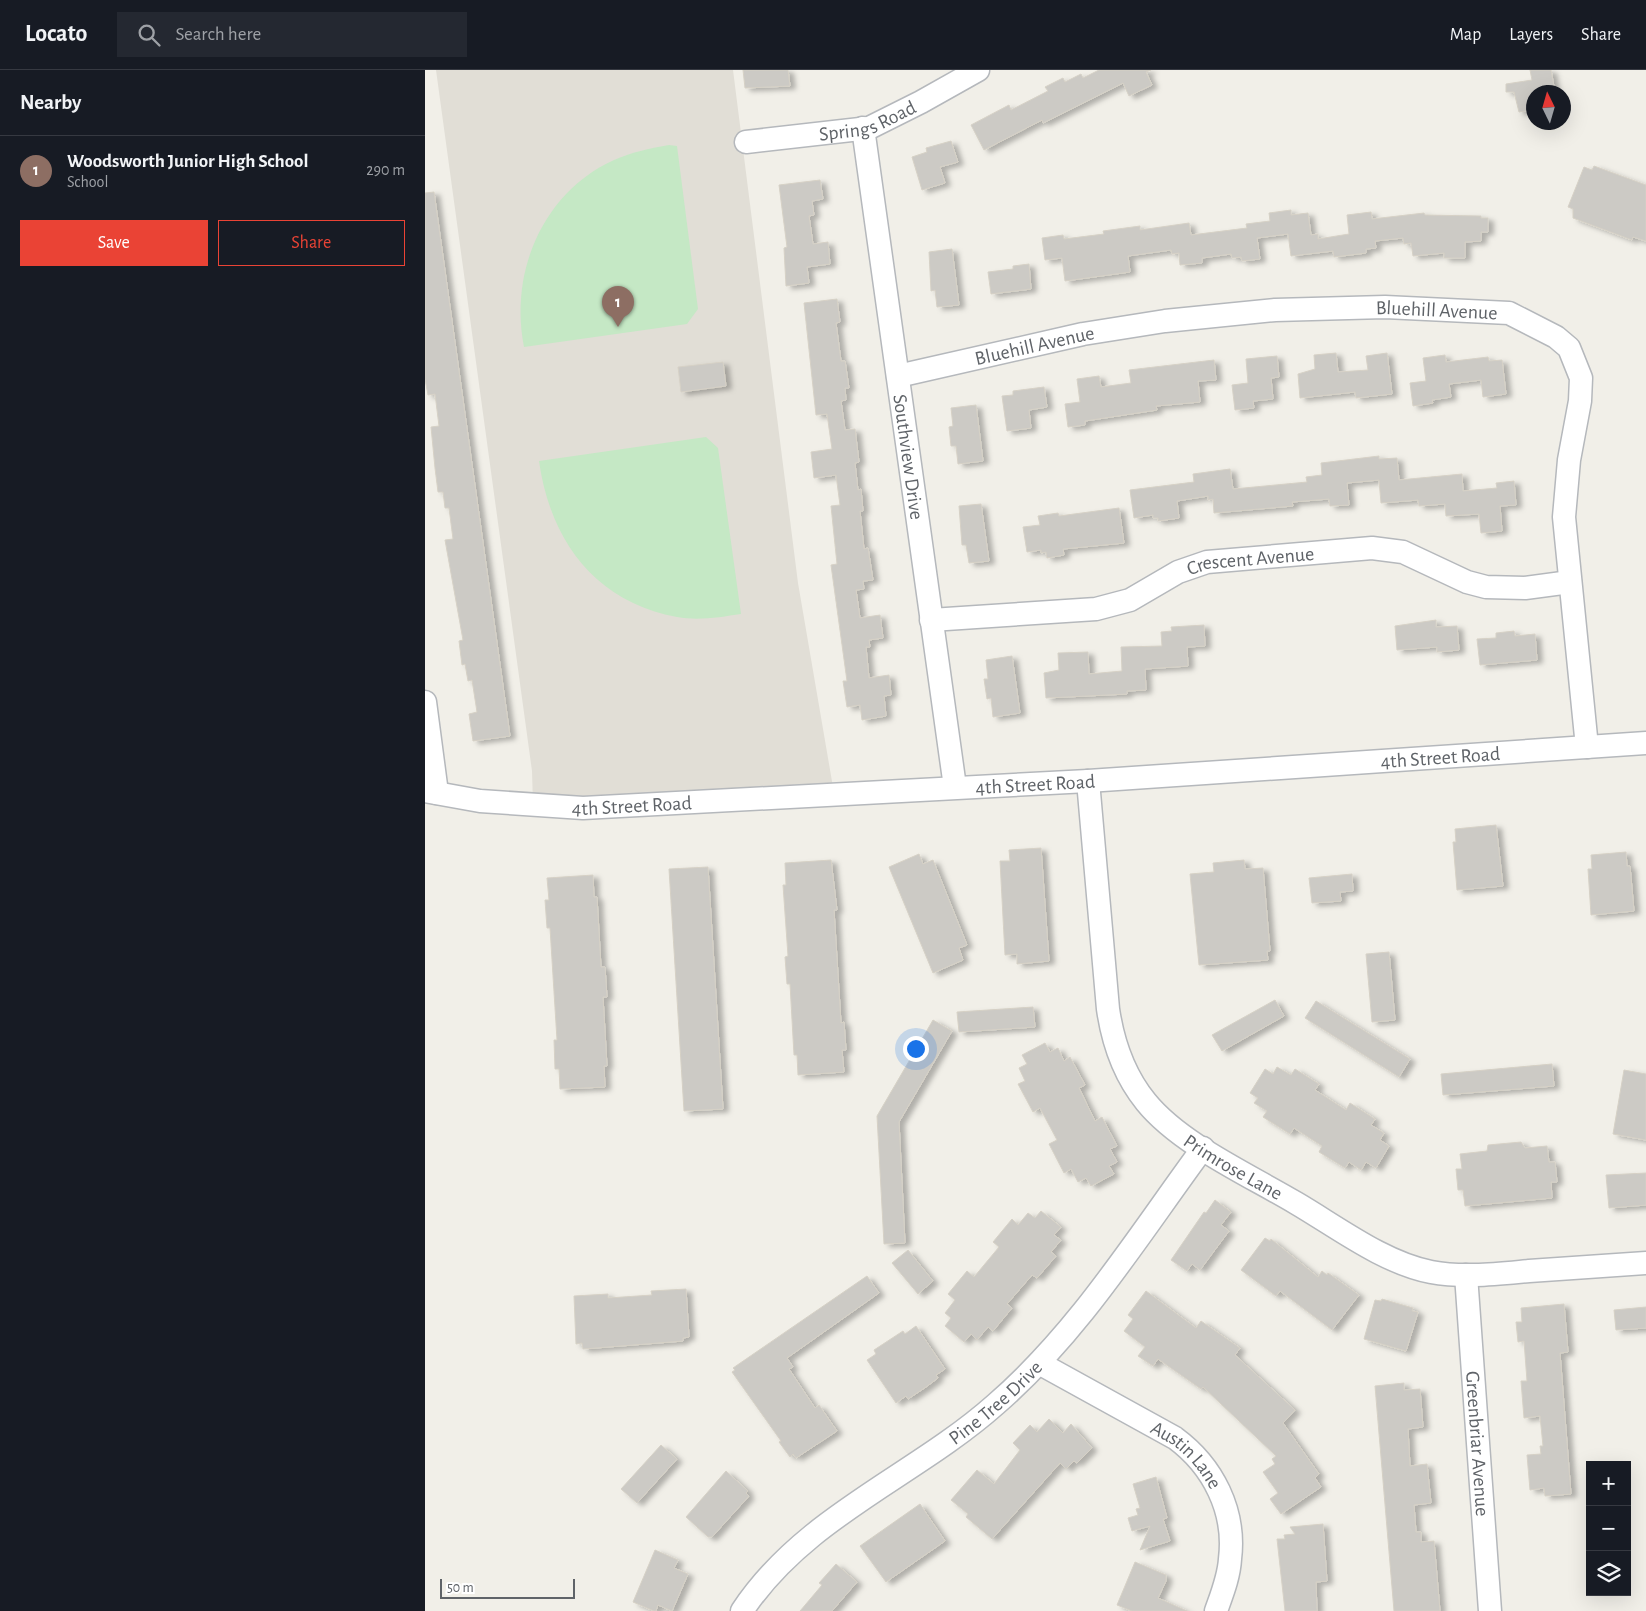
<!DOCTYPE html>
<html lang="en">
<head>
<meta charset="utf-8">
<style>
	body { margin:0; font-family:"Alegreya Sans",sans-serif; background:#242831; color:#f1f3f6 }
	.controls { position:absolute; right:15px; bottom:15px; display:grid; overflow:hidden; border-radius:0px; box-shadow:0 5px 20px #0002 }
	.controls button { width:45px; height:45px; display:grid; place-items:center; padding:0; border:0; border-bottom:1px solid #363941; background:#171b24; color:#f1f3f6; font:25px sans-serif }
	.compass { position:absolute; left:1101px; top:15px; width:45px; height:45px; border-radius:50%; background:#171b24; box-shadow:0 5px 20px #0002; rotate:355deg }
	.scale { position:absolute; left:15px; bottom:12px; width:135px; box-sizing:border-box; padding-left:5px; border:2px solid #5f6368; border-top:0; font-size:14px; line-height:18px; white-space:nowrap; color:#5f6368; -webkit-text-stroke:4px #fff; paint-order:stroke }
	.you { position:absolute; left:490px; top:978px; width:18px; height:18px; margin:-12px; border:4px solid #fff; border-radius:50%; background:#1a73e8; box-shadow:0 0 0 8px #1a73e833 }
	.badge { display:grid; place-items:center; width:32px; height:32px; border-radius:50%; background:#ea4335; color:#fff; font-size:16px; font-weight:700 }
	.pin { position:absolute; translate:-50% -41px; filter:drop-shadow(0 1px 2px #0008) }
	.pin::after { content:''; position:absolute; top:26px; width:18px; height:15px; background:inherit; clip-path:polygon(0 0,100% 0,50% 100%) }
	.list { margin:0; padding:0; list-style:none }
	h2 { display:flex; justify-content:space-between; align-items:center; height:65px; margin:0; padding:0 20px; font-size:21px }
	h2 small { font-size:16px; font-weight:400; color:#9ea1a6 }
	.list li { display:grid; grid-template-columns:32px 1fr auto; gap:15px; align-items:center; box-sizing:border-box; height:70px; padding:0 20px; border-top:1px solid #363941 }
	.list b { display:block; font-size:19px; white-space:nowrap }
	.list p { margin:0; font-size:16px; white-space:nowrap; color:#9ea1a6 }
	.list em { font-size:16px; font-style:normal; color:#9ea1a6 }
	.actions { display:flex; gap:10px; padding:15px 20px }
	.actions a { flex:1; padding:11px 0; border:1px solid #ea4335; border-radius:0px; text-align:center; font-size:18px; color:#ea4335 }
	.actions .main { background:#ea4335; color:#fff }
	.icon { flex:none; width:28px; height:28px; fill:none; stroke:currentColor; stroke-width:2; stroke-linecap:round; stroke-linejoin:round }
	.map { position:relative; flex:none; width:1221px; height:1541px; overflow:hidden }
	header { display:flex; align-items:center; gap:30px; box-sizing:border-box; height:70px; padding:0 25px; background:#171b24; border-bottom:1px solid #363941 }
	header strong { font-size:24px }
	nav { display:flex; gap:28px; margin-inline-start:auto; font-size:18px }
	.search { width:350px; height:45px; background:#242831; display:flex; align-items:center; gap:12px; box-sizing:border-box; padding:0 18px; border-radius:0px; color:#9ea1a6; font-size:19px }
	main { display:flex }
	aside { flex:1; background:#171b24 }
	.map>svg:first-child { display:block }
	.education { fill:#e1ded6 }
	.green { fill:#c5e8c5 }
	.building { fill:#cccac5; stroke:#d6d1c6; filter:url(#shadow) }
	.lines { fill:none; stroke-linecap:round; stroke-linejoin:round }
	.minor-casing { stroke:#b5b8bc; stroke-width:25 }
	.minor { stroke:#fff; stroke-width:22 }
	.labels { text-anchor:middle; stroke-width:5; stroke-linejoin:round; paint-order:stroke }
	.street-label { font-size:20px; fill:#5f6368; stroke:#fff }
</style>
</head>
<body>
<header>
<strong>Locato</strong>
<div class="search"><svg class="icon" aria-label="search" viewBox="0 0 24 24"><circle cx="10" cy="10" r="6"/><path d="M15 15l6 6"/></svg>Search here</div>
<nav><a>Map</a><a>Layers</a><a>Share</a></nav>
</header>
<main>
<aside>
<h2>Nearby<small></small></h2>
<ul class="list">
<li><span class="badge" style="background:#8d6e63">1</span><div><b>Woodsworth Junior High School</b><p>School</p></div><em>290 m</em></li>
</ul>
<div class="actions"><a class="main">Save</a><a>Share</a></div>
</aside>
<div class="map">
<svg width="1221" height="1541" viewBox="0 0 1221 1541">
	<defs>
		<filter id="shadow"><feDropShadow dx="5.5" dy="3" stdDeviation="2.5" flood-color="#0004"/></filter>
	</defs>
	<rect width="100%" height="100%" fill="#f1efe8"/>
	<path class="education" d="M 11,0 L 308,0 L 373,513 L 409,723 L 108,735 L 107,701 Z"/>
	<g class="green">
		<path d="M 244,75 L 252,76 L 273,239 L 262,254 L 99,277 C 84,202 118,122 189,90 C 207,82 226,78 244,75 Z"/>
		<path d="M 281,367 L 293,378 L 316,544 C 296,547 273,551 252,547 C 170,532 125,470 114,391 Z"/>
	</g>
	<g class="building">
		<path d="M 318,0 L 363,0 L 365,16 L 320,18 Z"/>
		<path d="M 674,0 L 726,0 L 721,2 L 727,15 L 704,26 L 698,13 L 618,53 L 617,50 L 559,80 L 546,55 L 584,35 L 586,40 L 623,21 L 620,17 L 638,8 L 640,12 L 656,4 L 658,8 Z"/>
		<path d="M 1105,0 L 1126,0 L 1130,22 L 1108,22 L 1108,40 L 1094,42 L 1089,22 L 1081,22 L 1081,14 L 1107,10 Z"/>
		<path d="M 526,71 L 533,92 L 515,97 L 520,113 L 497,120 L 487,87 L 502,82 L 501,78 Z"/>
		<path d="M 1169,96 L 1221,115 L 1221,171 L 1208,167 L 1207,170 L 1148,148 L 1148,139 L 1143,137 L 1159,97 L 1167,100 Z"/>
		<path d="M 395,110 L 398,129 L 387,131 L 389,145 L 384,146 L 388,174 L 403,172 L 405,194 L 382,197 L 384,213 L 361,216 L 359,178 L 362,177 L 354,115 Z"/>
		<path d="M 9,122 L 85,666 L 48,671 L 44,644 L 52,642 L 47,610 L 43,611 L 40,594 L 37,595 L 34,571 L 38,570 L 20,470 L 28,469 L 24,438 L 20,438 L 18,422 L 13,422 L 10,398 L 6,357 L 14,356 L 10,324 L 3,325 L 0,309 L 0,123 Z"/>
		<path d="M 866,140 L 866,145 L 883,143 L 886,165 L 893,164 L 893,169 L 924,164 L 922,145 L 946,142 L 947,149 L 999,143 L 1000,145 L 1056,146 L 1056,148 L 1063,148 L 1063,162 L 1056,162 L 1056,171 L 1040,172 L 1040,188 L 1019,188 L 1019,183 L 988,186 L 986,173 L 979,174 L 978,168 L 950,171 L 951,178 L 941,179 L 941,183 L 909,187 L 908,181 L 866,186 L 863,164 L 832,168 L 835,189 L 817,191 L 816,187 L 807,188 L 806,184 L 777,188 L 777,193 L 755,195 L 754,183 L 747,184 L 746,180 L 703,186 L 705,202 L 640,211 L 637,188 L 620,190 L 617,168 L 638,165 L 639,169 L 679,164 L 678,161 L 715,156 L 715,160 L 764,153 L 766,165 L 822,158 L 821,154 L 845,151 L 844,143 Z"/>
		<path d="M 527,179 L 534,235 L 512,237 L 510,220 L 506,221 L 504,182 Z"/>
		<path d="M 604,194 L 606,219 L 566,224 L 563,202 L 588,199 L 588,196 Z"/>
		<path d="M 412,229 L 415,252 L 411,253 L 416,291 L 420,291 L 424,318 L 420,318 L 421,330 L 416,331 L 420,360 L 430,359 L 434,392 L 430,393 L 433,420 L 436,419 L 438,441 L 435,441 L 439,479 L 443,478 L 448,510 L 438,511 L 439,519 L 431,520 L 435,548 L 455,545 L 458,568 L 444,570 L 445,577 L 441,577 L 444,608 L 464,605 L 466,625 L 459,626 L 461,646 L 437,650 L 435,635 L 422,637 L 418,611 L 422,611 L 406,495 L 412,494 L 406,436 L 415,435 L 411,405 L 389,408 L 386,382 L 407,379 L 402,344 L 391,345 L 379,233 Z"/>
		<path d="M 911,283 L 913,302 L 943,300 L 941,286 L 962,283 L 967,324 L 931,328 L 930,322 L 875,328 L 873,304 L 890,299 L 889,285 Z"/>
		<path d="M 1020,285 L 1021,292 L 1063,287 L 1064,291 L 1077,290 L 1081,324 L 1058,327 L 1056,310 L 1024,314 L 1026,327 L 1007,330 L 1008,333 L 988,336 L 985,313 L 1001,311 L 998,288 Z"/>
		<path d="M 852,286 L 854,307 L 846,308 L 848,329 L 828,331 L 829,338 L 810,340 L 807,315 L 823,313 L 821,289 Z"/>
		<path d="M 789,290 L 791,310 L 773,311 L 775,332 L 731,336 L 732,340 L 660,351 L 660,355 L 643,357 L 640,334 L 655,332 L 652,309 L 674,306 L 676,317 L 706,313 L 704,300 Z"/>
		<path d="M 298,292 L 301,316 L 256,322 L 253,297 Z"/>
		<path d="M 619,317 L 622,337 L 604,340 L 606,358 L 582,361 L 577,326 L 588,325 L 588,321 Z"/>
		<path d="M 551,335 L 558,391 L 533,394 L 531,376 L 526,376 L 524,357 L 528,356 L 526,338 Z"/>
		<path d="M 954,386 L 954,389 L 972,388 L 974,410 L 1037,404 L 1038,421 L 1072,418 L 1071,413 L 1089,411 L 1091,435 L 1075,436 L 1077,461 L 1056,463 L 1054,444 L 1021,446 L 1020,434 L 994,436 L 993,430 L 956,433 L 954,410 L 922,413 L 924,435 L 905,436 L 904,429 L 867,432 L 868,436 L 789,443 L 788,429 L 783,430 L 783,426 L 752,431 L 754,448 L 733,451 L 733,448 L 728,448 L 728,445 L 709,448 L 705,420 L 769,412 L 768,404 L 805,399 L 808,419 L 882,412 L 881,407 L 897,405 L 896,393 Z"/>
		<path d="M 556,434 L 564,491 L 544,493 L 541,475 L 537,475 L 534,436 Z"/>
		<path d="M 694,438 L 699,473 L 638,479 L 639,485 L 622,488 L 621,482 L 616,483 L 616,480 L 602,482 L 598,457 L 615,455 L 613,446 L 633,443 L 634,446 Z"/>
		<path d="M 1011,550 L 1011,557 L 1032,556 L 1034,580 L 1012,582 L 1012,577 L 972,580 L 970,556 Z"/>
		<path d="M 779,555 L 780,576 L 762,577 L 763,596 L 720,599 L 721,620 L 702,621 L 702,624 L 621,628 L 619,603 L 634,600 L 633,583 L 663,582 L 664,604 L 697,601 L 696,577 L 737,576 L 736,562 L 747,561 L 746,557 Z"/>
		<path d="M 1089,561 L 1090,566 L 1110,564 L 1112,590 L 1055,595 L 1052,569 L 1071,568 L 1071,563 Z"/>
		<path d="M 587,586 L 595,643 L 568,647 L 566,628 L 562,629 L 559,609 L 563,609 L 561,590 Z"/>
		<path d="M 1071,755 L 1078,816 L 1032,820 L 1028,772 L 1031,772 L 1030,759 Z"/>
		<path d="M 616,778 L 624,891 L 592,894 L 592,884 L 580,885 L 575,791 L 585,791 L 584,780 Z"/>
		<path d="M 1201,782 L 1202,796 L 1205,796 L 1209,841 L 1166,845 L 1163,799 L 1167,799 L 1166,785 Z"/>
		<path d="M 494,784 L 498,794 L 508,790 L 542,875 L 534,878 L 538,890 L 508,903 L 464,797 Z"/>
		<path d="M 406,790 L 412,840 L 409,840 L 416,953 L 419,952 L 421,980 L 417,980 L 419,1002 L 373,1005 L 372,985 L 369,985 L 365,914 L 362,914 L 360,887 L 363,886 L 358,815 L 361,815 L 360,793 Z"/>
		<path d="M 819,790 L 820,799 L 838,798 L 845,881 L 842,881 L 843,890 L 774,895 L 765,804 L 789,802 L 788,793 Z"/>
		<path d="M 283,797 L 298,1039 L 259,1041 L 244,799 Z"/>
		<path d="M 927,804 L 928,821 L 915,822 L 916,831 L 887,833 L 884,808 Z"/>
		<path d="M 168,805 L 169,827 L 172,827 L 176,897 L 180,897 L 182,927 L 178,927 L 182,996 L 179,996 L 180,1017 L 135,1019 L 134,999 L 130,999 L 129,970 L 132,970 L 125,858 L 122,858 L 120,830 L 124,830 L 122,808 Z"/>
		<path d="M 964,882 L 970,950 L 947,952 L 941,884 Z"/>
		<path d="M 850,930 L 859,946 L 797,981 L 787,965 Z"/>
		<path d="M 891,931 L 985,989 L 974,1007 L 880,948 Z"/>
		<path d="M 608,937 L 610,957 L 534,962 L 532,942 Z"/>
		<path d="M 508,950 L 527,961 L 474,1052 L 480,1173 L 459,1174 L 452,1046 Z"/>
		<path d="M 620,973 L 625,982 L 633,978 L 639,991 L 645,987 L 660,1015 L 654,1018 L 670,1051 L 677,1047 L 692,1076 L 685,1079 L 692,1092 L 684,1096 L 689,1104 L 666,1116 L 661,1108 L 653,1112 L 646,1099 L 639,1103 L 624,1074 L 632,1070 L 615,1038 L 608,1042 L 593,1014 L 600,1011 L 594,998 L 602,994 L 597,985 Z"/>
		<path d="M 1127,994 L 1129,1016 L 1018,1025 L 1016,1004 Z"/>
		<path d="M 852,997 L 866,1005 L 870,999 L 894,1014 L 890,1020 L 921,1040 L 925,1033 L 950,1049 L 946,1055 L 959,1063 L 955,1070 L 964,1076 L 951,1098 L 941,1092 L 936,1100 L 924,1092 L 920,1098 L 894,1082 L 897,1076 L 869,1058 L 865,1064 L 838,1047 L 842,1041 L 829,1033 L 833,1028 L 825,1023 L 840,999 L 848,1004 Z"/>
		<path d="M 1199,1000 L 1221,1004 L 1221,1070 L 1188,1064 Z"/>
		<path d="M 1096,1072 L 1100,1078 L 1122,1076 L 1124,1092 L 1130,1092 L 1132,1112 L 1126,1112 L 1127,1128 L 1040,1136 L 1038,1120 L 1033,1120 L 1031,1099 L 1037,1099 L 1035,1084 L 1062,1081 L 1063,1075 Z"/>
		<path d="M 1221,1103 L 1221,1135 L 1184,1138 L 1181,1105 Z"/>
		<path d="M 790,1130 L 806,1142 L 796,1155 L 804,1161 L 775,1200 L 767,1194 L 762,1201 L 746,1190 L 779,1142 L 781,1143 Z"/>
		<path d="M 616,1141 L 636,1157 L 629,1165 L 636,1170 L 626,1182 L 631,1186 L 612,1208 L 607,1205 L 582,1234 L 587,1238 L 568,1261 L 563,1257 L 552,1270 L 546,1264 L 539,1272 L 520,1256 L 526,1248 L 520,1243 L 530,1230 L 523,1224 L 542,1201 L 549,1207 L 574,1177 L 568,1172 L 587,1149 L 593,1155 L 603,1143 L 610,1148 Z"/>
		<path d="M 840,1168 L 845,1171 L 846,1169 L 893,1207 L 897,1201 L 902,1205 L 903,1203 L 934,1225 L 907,1260 L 855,1221 L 851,1226 L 816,1200 Z"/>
		<path d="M 483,1180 L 508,1211 L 493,1224 L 467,1193 Z"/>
		<path d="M 442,1206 L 454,1223 L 362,1288 L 368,1297 L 364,1299 L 390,1338 L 394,1335 L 412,1361 L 371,1388 L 368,1384 L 365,1387 L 354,1372 L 356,1371 L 307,1302 L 310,1300 L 308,1298 Z"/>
		<path d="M 261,1219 L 264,1267 L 258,1268 L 258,1271 L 158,1279 L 157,1273 L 151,1274 L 149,1226 L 183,1224 L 183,1228 L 227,1225 L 226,1221 Z"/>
		<path d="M 721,1221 L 771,1258 L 776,1251 L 815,1278 L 810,1285 L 870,1340 L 858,1353 L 894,1404 L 890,1408 L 896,1417 L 856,1444 L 845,1429 L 853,1423 L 838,1402 L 850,1394 L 847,1389 L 851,1386 L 778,1317 L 776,1319 L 733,1289 L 728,1296 L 713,1286 L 720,1277 L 699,1261 L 708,1249 L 703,1245 Z"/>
		<path d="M 957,1229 L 988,1238 L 987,1241 L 993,1242 L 981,1281 L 939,1269 L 950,1230 L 956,1231 Z"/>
		<path d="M 1139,1234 L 1143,1282 L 1135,1283 L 1146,1424 L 1120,1426 L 1119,1418 L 1105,1420 L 1102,1385 L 1116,1384 L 1115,1376 L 1118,1376 L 1115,1346 L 1099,1348 L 1096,1311 L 1102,1311 L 1099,1271 L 1093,1272 L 1091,1252 L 1097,1252 L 1096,1238 Z"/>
		<path d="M 1221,1237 L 1221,1258 L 1191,1260 L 1189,1240 Z"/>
		<path d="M 491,1256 L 520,1299 L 511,1305 L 513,1308 L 501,1317 L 483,1329 L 481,1326 L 471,1333 L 442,1290 L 451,1284 L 449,1280 L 478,1261 L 480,1264 Z"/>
		<path d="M 979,1313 L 979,1320 L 995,1319 L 998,1357 L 983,1359 L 985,1396 L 1002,1394 L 1006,1433 L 989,1435 L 991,1462 L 996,1462 L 996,1472 L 1009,1471 L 1015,1541 L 969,1541 L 950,1316 Z"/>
		<path d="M 624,1349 L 638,1363 L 646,1354 L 667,1378 L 652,1393 L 649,1391 L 641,1399 L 635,1393 L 567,1469 L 541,1447 L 543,1444 L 526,1430 L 552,1400 L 569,1414 L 595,1380 L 588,1373 L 605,1355 L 612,1362 Z"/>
		<path d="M 236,1375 L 252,1389 L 212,1433 L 196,1419 Z"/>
		<path d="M 301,1401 L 323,1421 L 321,1423 L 324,1426 L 287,1467 L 283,1467 L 261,1447 Z"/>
		<path d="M 731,1407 L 742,1448 L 738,1449 L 745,1471 L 715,1480 L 725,1456 L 707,1461 L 703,1448 L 713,1445 L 711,1439 L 715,1438 L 708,1414 Z"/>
		<path d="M 495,1434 L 520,1471 L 461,1512 L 435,1476 Z"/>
		<path d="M 898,1454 L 902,1511 L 891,1512 L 892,1541 L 860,1541 L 852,1469 L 860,1469 L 859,1465 L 870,1464 L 865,1457 Z"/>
		<path d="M 230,1480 L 253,1490 L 249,1498 L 263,1504 L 247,1541 L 233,1535 L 231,1541 L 229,1541 L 208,1532 Z"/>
		<path d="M 710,1492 L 741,1505 L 741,1511 L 733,1528 L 762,1541 L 707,1541 L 692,1535 Z"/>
		<path d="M 411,1494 L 432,1512 L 407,1541 L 375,1541 L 397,1515 L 394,1513 Z"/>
	</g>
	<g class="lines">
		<g class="minor-casing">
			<g id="minor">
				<path id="s1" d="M 438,58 L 530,717"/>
				<path id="s2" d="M 321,72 L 444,58 L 496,32 L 553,0"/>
				<path id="s3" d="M 473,306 L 658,264 L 740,251 L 850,240 L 960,237 L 1084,243 L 1131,267 L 1144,278 L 1156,308 L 1155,331 L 1144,390 L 1139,447 L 1162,677"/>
				<path id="s4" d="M 506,550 L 671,539 L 705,530 L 753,502 L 782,492 L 947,478 L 978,482 L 1042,512 L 1061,517 L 1100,518 L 1145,512"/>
				<path d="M 0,632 L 12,723"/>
				<path id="s5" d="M 663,711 L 683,939 C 688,973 699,1005 721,1032 C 755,1074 824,1105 871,1133 C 912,1157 959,1193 1006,1202 C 1038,1208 1071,1204 1104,1201 C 1143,1198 1182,1196 1221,1193"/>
				<path id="s6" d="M 0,721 L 55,731 L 158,738 L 663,711 L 1221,673"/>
				<path id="s7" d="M 1041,1205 L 1065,1541"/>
				<path id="s8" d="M 614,1293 L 750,1368 C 788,1396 811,1441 805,1489 C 804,1507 797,1524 791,1541"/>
				<path id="s9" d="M 317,1541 C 380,1446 489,1407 571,1334 C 654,1262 713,1166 778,1078"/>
			</g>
		</g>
		<use href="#minor" class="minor"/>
	</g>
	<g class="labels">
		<g class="street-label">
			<text dy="7" stroke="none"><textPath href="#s2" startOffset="124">Springs Road</textPath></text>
			<text dy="7" stroke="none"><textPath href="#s3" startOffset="545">Bluehill Avenue</textPath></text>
			<text dy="7" stroke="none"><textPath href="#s3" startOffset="140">Bluehill Avenue</textPath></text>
			<text dy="7" stroke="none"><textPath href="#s1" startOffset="332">Southview Drive</textPath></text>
			<text dy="7" stroke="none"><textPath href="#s4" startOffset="330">Crescent Avenue</textPath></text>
			<text dy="7" stroke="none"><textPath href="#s6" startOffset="1018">4th Street Road</textPath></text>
			<text dy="7" stroke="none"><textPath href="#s6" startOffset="612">4th Street Road</textPath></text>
			<text dy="7" stroke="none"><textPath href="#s6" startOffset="208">4th Street Road</textPath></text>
			<text dy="7" stroke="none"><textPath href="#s5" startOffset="440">Primrose Lane</textPath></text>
			<text dy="7" stroke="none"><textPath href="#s9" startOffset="330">Pine Tree Drive</textPath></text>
			<text dy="7" stroke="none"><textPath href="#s7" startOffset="169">Greenbriar Avenue</textPath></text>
			<text dy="7" stroke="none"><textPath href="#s8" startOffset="175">Austin Lane</textPath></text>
		</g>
	</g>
</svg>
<div class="controls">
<button>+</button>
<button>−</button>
<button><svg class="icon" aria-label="layers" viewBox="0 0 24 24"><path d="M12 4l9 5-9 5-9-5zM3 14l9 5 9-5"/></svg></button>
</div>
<svg class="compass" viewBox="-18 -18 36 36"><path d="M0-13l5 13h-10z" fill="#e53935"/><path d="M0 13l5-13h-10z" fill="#9ea1a6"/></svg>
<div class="scale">50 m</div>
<div class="you"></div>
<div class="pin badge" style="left:193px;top:257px;background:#8d6e63">1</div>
</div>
</main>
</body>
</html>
